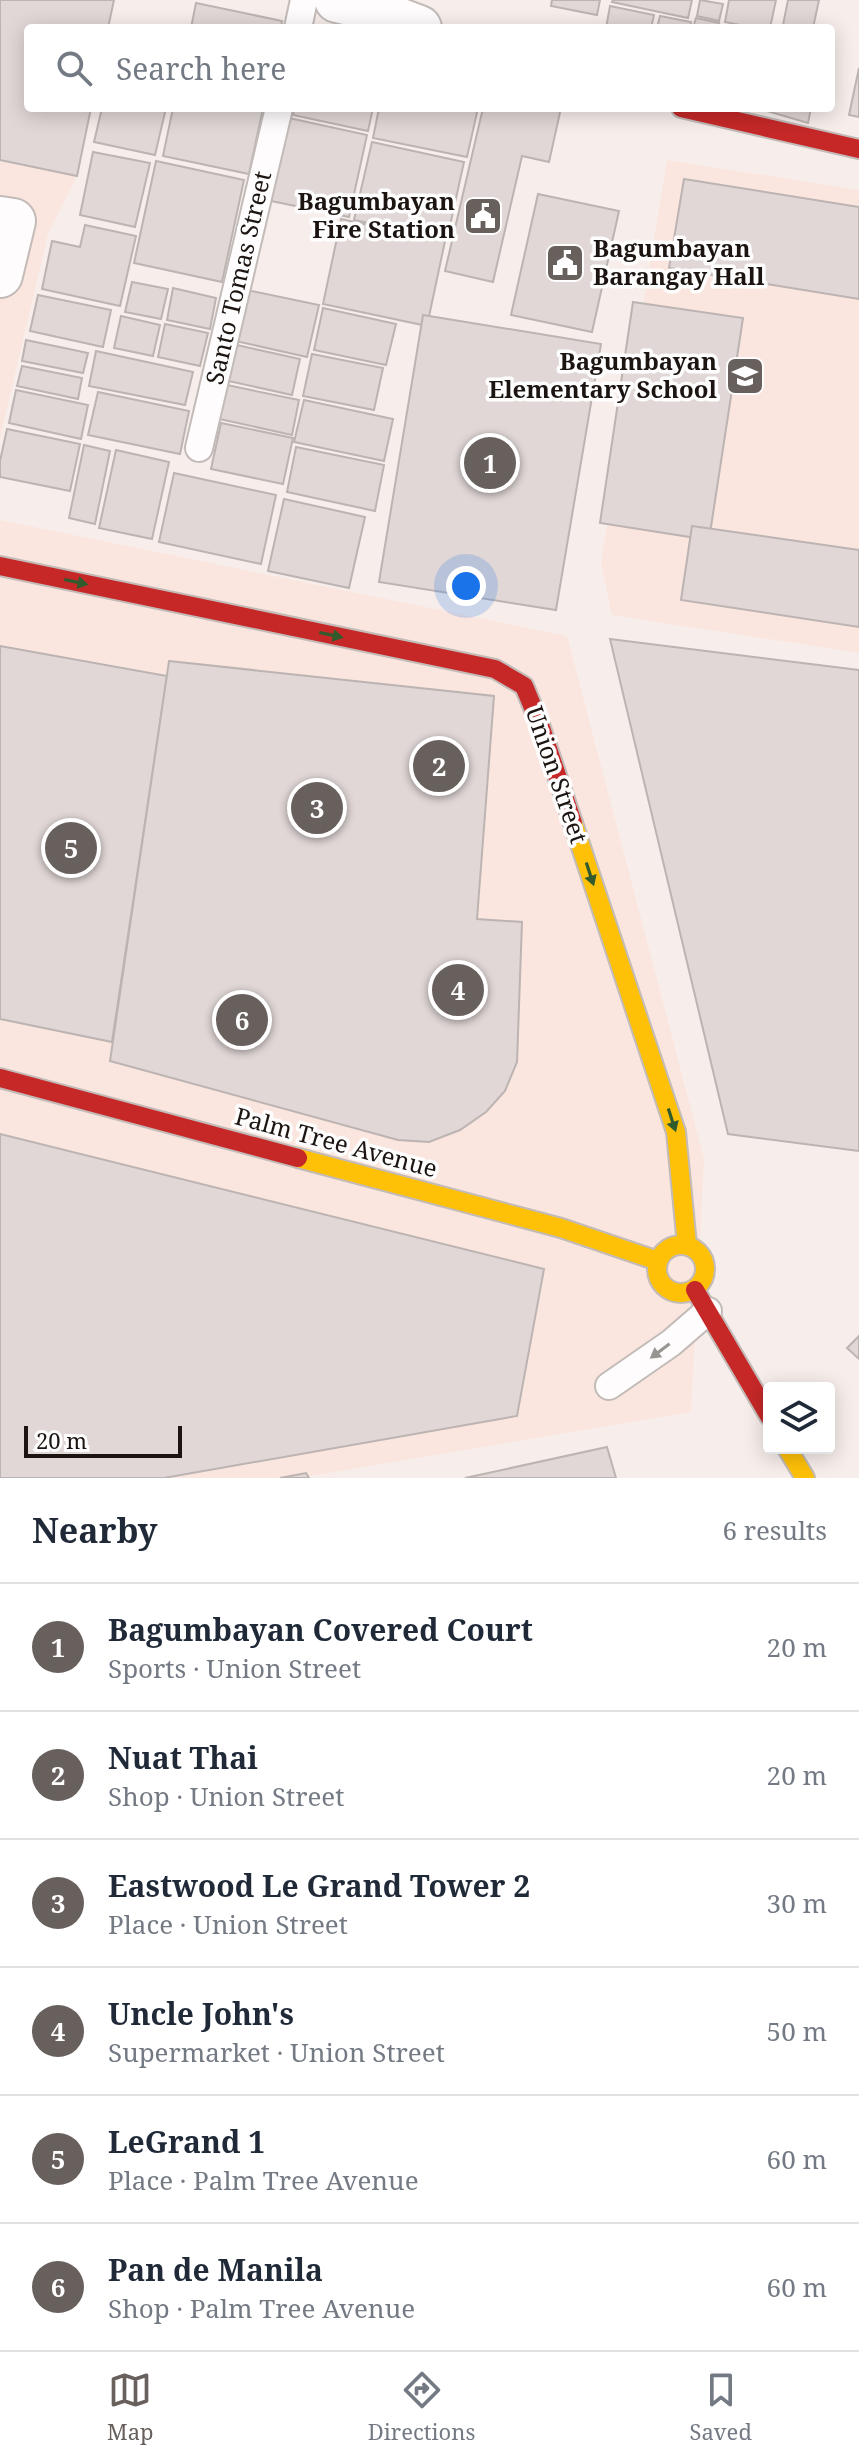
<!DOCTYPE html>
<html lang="en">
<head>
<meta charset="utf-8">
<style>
	body { margin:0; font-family:"Noto Serif",serif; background:#f6f6f7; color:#1f2937 }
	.controls { position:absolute; right:24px; bottom:24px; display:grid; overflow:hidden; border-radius:8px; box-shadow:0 4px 20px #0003 }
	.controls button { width:72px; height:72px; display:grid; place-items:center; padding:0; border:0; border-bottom:2px solid #e0e1e3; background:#fff; color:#1f2937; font:40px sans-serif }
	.scale { position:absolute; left:24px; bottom:20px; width:158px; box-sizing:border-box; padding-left:8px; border:4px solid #1b1411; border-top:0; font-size:22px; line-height:28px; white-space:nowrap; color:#1b1411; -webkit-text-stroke:6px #fdfdfd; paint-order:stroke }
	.you { position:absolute; left:466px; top:586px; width:28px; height:28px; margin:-20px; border:6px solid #fff; border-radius:50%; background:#1a73e8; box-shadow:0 0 0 12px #1a73e833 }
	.badge { display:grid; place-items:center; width:52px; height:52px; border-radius:50%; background:#68605d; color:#fff; font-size:26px; font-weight:700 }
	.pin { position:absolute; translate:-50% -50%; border:4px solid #fff; box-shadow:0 2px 8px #0006 }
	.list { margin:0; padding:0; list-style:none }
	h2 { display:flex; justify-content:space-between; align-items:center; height:104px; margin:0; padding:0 32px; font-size:34px }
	h2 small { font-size:26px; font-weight:400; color:#747a83 }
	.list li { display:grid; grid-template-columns:52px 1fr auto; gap:24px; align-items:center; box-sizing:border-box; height:128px; padding:0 32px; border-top:2px solid #e0e1e3 }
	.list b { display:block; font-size:30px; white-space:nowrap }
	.list p { margin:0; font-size:26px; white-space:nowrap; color:#747a83 }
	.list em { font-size:26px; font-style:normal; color:#747a83 }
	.icon { flex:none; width:44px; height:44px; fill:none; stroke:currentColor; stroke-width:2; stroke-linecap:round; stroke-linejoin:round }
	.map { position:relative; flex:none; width:859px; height:1478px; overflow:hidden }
	.search { position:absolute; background:#fff; box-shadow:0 4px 20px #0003; left:24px; right:24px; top:24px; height:88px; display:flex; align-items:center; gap:20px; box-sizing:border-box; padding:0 28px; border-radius:8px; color:#747a83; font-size:30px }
	.sheet { height:872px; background:#fff }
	nav { display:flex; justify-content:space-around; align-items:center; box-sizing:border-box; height:112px; border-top:2px solid #e0e1e3; background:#fff; font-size:22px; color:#747a83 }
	nav a { display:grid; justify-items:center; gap:4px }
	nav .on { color:#68605d }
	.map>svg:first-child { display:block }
	.built { fill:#fae6de }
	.building { fill:#e0d7d6; stroke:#bcb4b2; stroke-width:2 }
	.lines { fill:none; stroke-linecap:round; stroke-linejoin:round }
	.lane-casing { stroke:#c2bbb8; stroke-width:30 }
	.street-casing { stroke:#c2bbb8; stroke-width:48 }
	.slow-casing { stroke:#c2bbb8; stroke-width:22 }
	.jam-casing { stroke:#c2bbb8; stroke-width:22 }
	.lane { stroke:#fefcfc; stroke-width:26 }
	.street { stroke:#fefcfc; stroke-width:44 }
	.slow { stroke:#ffc107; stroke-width:18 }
	.jam { stroke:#c62828; stroke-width:18 }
	.oneway { fill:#315a2d }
	.oneway2 { fill:#989492 }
	.labels { text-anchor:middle; stroke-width:7; stroke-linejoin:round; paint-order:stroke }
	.poi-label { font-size:24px; font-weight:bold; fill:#1b1411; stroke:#fdfdfd; text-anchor:end }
	.street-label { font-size:24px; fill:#1b1411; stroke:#fdfdfd }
</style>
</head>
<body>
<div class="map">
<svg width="859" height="1478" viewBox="0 0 859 1478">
	<rect width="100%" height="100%" fill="#f7eeeb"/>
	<g class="built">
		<path d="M 0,0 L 114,0 L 108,28 L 28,28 L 28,108 L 91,108 L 77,176 L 48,234 L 0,438 Z"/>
		<path d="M 667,160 L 859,190 L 859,653 L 612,615 L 601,562 Z"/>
		<path d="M 0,520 L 567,636 L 704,1159 L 691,1412 L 299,1478 L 0,1478 Z"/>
	</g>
	<g class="building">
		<path d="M 0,0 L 114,0 L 108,28 L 28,28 L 28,108 L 91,108 L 77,176 L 0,160 Z"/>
		<path d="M 552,0 L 600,0 L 597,15 L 551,6 Z"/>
		<path d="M 613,0 L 692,0 L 688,18 L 612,2 Z"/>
		<path d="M 700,0 L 723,4 L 719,21 L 697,16 Z"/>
		<path d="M 729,0 L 776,0 L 770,28 L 755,28 L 725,22 Z"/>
		<path d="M 788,0 L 819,0 L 813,28 L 783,25 Z"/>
		<path d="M 196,3 L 282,21 L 281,28 L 191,28 Z"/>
		<path d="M 610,6 L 654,15 L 651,28 L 606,28 Z"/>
		<path d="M 660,16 L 691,22 L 690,28 L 657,28 Z"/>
		<path d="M 696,18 L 719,23 L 718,28 L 693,28 Z"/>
		<path d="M 859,68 L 859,117 L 849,115 Z"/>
		<path d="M 102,108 L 166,108 L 155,155 L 94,142 Z"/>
		<path d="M 173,108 L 263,108 L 249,174 L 163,156 Z"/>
		<path d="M 294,108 L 373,108 L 368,131 L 293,115 Z"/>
		<path d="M 379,108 L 478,108 L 467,157 L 373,138 Z"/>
		<path d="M 483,108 L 561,108 L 549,162 L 522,156 L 493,282 L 445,271 Z"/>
		<path d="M 757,108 L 811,108 L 808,123 Z"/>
		<path d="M 289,118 L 367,135 L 349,217 L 271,201 Z"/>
		<path d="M 372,142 L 464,162 L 447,239 L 354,220 Z"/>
		<path d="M 93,152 L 150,163 L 135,227 L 80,215 Z"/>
		<path d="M 156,161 L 244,180 L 222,282 L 134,263 Z"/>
		<path d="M 684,179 L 859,207 L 859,299 L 669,268 Z"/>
		<path d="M 538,194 L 619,211 L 592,332 L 511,315 Z"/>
		<path d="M 341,219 L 445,241 L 427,326 L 323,304 Z"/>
		<path d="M 85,225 L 136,236 L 120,306 L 42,289 L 52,241 L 80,247 Z"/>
		<path d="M 132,282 L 168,289 L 161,319 L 125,312 Z"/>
		<path d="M 173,288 L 216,298 L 210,329 L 167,320 Z"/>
		<path d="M 242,289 L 319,305 L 307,357 L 231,340 Z"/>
		<path d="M 38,295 L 111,310 L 103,347 L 30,331 Z"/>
		<path d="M 633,302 L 743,318 L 709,540 L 600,523 Z"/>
		<path d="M 323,308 L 396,324 L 386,365 L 314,350 Z"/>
		<path d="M 423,315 L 601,344 L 556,610 L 379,582 Z"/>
		<path d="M 121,316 L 160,325 L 153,356 L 114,348 Z"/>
		<path d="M 165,324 L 208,333 L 200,366 L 158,357 Z"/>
		<path d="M 26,340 L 88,353 L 83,373 L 22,361 Z"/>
		<path d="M 232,344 L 300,359 L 292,395 L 224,380 Z"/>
		<path d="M 96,351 L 193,372 L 185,405 L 89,386 Z"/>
		<path d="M 312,354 L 383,368 L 374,410 L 303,396 Z"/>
		<path d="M 22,366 L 82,378 L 78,399 L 17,386 Z"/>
		<path d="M 222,384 L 299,400 L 292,435 L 215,418 Z"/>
		<path d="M 16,390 L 88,405 L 81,439 L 9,423 Z"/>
		<path d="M 98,392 L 189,411 L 180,454 L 88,435 Z"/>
		<path d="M 304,400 L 393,419 L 384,461 L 294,442 Z"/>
		<path d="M 221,423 L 293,438 L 283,484 L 211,469 Z"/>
		<path d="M 7,429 L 80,444 L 70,491 L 0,477 L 0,461 Z"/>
		<path d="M 84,445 L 110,451 L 95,524 L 69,518 Z"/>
		<path d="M 296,447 L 384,465 L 375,511 L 287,492 Z"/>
		<path d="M 116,450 L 169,462 L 152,539 L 99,528 Z"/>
		<path d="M 174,473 L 276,495 L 261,564 L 159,542 Z"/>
		<path d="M 284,499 L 365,517 L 349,588 L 268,571 Z"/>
		<path d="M 692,526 L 859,550 L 859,627 L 681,600 Z"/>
		<path d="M 610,639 L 859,670 L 859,1151 L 728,1134 Z"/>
		<path d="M 0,646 L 167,676 L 112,1042 L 0,1019 Z"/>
		<path d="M 169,661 L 494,696 L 477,919 L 522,922 L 517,1062 L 505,1091 L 486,1112 L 460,1130 L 429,1142 L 398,1140 L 110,1061 Z"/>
		<path d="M 0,1134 L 544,1269 L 517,1416 L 164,1478 L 0,1478 Z"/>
		<path d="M 859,1336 L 859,1359 L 847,1348 Z"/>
		<path d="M 607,1447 L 616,1478 L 465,1478 Z"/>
		<path d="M 306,1473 L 309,1478 L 280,1478 Z"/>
	</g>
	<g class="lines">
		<g class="lane-casing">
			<g id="lane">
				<path d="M 298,28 L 304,0"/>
				<path d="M 199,448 L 279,108"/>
				<path d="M 609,1386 L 671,1343 L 708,1311"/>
			</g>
		</g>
		<g class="street-casing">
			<g id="street">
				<path d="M 337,0 L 361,6 L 419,28"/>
				<path d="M 0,219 L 13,221 L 0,275"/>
			</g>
		</g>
		<g class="slow-casing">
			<g id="slow">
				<path d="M 573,823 L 676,1132 L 687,1245"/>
				<path d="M 298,1158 L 561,1228 L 658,1261"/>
				<circle cx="681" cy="1269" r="24"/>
				<path d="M 787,1448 L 805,1478"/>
			</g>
		</g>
		<g class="jam-casing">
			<g id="jam">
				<path d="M 681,108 L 859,149"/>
				<path d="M 0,566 L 495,669 L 524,686 L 539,722 L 573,823"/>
				<path d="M 0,1078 L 298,1158"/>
				<path d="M 695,1290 L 769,1416"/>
			</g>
		</g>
		<use href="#lane" class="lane"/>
		<use href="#street" class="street"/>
		<use href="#slow" class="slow"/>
		<use href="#jam" class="jam"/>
	</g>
	<defs><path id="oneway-solid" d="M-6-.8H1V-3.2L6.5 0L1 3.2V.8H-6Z" transform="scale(2)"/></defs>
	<g class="oneway">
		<use href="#oneway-solid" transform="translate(76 582) rotate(12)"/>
		<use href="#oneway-solid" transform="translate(331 635) rotate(12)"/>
		<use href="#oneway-solid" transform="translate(590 874) rotate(72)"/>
		<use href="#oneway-solid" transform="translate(672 1120) rotate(72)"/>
	</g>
	<use class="oneway2" href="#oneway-solid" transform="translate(660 1351) rotate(143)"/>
	<defs>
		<g id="civic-square" transform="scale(2)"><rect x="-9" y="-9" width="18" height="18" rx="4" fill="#68605d" stroke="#fdfdfd"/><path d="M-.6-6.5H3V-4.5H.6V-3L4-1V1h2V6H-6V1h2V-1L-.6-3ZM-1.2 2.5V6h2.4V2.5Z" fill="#fff"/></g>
		<g id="school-square" transform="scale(2)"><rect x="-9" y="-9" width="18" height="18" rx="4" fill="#68605d" stroke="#fdfdfd"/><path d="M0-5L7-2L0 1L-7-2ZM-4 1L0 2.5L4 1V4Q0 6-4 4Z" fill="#fff"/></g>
	</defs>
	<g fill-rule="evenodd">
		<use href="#civic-square" x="483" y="216"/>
		<use href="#civic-square" x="565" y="263"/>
		<use href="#school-square" x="745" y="376"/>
	</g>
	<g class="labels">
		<g class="poi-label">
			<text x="455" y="210">Bagumbayan<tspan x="455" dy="28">Fire Station</tspan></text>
			<text x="593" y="257" text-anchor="start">Bagumbayan<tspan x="593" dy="28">Barangay Hall</tspan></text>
			<text x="717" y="370">Bagumbayan<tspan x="717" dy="28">Elementary School</tspan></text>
		</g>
		<g class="street-label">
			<text transform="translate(239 278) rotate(-77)" y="8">Santo Tomas Street</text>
			<text transform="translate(556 775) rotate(71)" y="8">Union Street</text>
			<text transform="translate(336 1143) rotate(15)" y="8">Palm Tree Avenue</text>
		</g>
	</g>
</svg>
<div class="controls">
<button><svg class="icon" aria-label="layers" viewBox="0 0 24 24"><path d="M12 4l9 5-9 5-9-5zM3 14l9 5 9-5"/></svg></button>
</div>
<div class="scale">20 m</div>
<div class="you"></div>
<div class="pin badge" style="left:490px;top:463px">1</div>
<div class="pin badge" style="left:439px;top:766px">2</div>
<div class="pin badge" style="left:317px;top:808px">3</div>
<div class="pin badge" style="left:458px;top:990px">4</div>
<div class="pin badge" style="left:71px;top:848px">5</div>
<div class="pin badge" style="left:242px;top:1020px">6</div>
<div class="search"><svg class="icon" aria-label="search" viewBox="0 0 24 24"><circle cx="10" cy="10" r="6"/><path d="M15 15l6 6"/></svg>Search here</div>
</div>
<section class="sheet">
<h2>Nearby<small>6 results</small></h2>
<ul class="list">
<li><span class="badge">1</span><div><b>Bagumbayan Covered Court</b><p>Sports · Union Street</p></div><em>20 m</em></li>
<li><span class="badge">2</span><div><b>Nuat Thai</b><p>Shop · Union Street</p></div><em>20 m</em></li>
<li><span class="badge">3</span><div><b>Eastwood Le Grand Tower 2</b><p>Place · Union Street</p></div><em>30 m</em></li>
<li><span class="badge">4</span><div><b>Uncle John's</b><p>Supermarket · Union Street</p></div><em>50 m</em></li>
<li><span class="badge">5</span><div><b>LeGrand 1</b><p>Place · Palm Tree Avenue</p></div><em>60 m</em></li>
<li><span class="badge">6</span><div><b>Pan de Manila</b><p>Shop · Palm Tree Avenue</p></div><em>60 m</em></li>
</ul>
</section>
<nav>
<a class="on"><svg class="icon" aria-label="map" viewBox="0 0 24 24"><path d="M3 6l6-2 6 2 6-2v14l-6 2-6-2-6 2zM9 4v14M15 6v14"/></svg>Map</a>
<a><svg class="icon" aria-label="directions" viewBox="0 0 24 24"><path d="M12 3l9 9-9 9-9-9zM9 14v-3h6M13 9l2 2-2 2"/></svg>Directions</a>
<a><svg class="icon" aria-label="saved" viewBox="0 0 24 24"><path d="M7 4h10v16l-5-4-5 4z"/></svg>Saved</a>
</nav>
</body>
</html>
